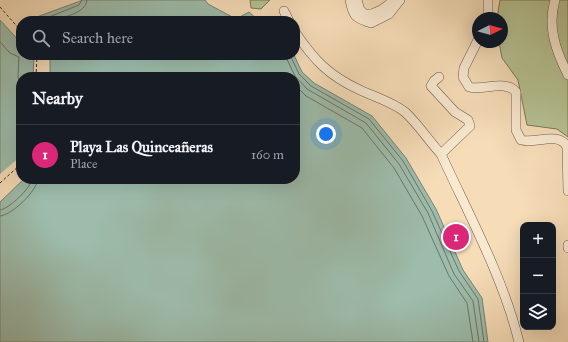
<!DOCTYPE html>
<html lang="en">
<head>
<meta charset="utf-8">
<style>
	body { margin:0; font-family:"IM FELL Great Primer",serif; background:#242831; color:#f1f3f6 }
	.controls { position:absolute; right:12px; bottom:12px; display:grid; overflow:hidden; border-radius:8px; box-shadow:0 4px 16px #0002 }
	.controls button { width:36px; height:36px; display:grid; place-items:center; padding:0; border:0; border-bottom:1px solid #363941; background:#171b24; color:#f1f3f6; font:20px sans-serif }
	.compass { position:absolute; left:472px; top:12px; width:36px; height:36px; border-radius:50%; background:#171b24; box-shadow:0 4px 16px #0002; rotate:85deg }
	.you { position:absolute; left:326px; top:134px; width:14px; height:14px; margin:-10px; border:3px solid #fff; border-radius:50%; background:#1a73e8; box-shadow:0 0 0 6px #1a73e833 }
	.badge { display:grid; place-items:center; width:26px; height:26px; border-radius:50%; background:#db2777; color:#fff; font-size:13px; font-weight:700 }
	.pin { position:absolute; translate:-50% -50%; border:2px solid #fff; box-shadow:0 1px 4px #0006 }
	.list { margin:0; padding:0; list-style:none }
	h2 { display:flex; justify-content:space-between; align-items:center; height:52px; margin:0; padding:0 16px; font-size:17px }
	h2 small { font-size:13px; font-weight:400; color:#9ea1a6 }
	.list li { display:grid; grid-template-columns:26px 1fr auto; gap:12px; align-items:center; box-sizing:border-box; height:60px; padding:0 16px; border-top:1px solid #363941 }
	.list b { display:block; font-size:15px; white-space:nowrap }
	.list p { margin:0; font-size:13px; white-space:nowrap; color:#9ea1a6 }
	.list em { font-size:13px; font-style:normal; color:#9ea1a6 }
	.icon { flex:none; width:22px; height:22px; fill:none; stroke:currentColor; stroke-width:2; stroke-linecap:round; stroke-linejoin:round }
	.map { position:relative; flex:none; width:568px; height:342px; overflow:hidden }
	.search { position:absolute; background:#171b24; box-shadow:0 4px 16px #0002; left:16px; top:16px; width:284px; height:44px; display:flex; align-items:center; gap:10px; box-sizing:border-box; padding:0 14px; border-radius:16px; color:#9ea1a6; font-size:15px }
	.panel { position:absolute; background:#171b24; box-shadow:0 4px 16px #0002; left:16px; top:72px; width:284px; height:112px; border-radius:16px }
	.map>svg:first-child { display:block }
	.green { fill:#b6c293; stroke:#7c785b }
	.water { fill:#9dbcab; stroke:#798375 }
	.pier { fill:#f6ddb8 }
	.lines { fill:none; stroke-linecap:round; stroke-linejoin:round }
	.shore { stroke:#707467; stroke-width:1 }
	.minor-casing { stroke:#6f5948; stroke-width:10 }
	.path { stroke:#422d23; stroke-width:1; stroke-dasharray:3 2; stroke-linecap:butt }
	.minor { stroke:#f9e9d1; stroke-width:9 }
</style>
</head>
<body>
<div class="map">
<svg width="568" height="342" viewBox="0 0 568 342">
	<rect width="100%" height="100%" fill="#f6ddb8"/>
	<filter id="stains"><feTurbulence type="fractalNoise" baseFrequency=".005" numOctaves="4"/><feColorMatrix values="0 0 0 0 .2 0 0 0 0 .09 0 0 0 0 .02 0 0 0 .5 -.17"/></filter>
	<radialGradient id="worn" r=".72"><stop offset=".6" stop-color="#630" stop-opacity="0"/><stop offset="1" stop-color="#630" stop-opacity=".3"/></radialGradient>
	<g class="green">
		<path d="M 250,0 L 270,0 L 261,9 L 251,8 Z"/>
		<path d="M 500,0 L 568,0 L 568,137 L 557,129 L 527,125 L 518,80 L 502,58 L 499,42 L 502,42 L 502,18 L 497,18 Z"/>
	</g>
	<g class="water">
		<path d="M 83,0 L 205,0 L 208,4 L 236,19 L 249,12 L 259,21 L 36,21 L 34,18 Z"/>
		<path d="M 0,20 L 21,43 L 21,55 L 32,55 L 34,57 L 33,77 L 21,77 L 21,158 L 0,176 Z"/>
		<path d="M 50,55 L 294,55 L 302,72 L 314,83 L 372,116 L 406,158 L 436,209 L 463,270 L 482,298 L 488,342 L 0,342 L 0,202 L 24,179 L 295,179 L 295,77 L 50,77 Z"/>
	</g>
	<path class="pier" d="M 21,156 L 21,161 L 0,178 L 0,174 Z"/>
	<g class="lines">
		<g class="shore">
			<path d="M 39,21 L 79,5 L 82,0"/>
			<path d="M 51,21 C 62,17 86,14 87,0"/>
			<path d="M 0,42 L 10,53 L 19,57 L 18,77 L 21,86"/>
			<path d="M 285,55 L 295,76 L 307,89 L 366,123 L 399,164 L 428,213 L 454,274 L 473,301 L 479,342"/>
			<path d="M 290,55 L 299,74 L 311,86 L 369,119 L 403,161 L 432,211 L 459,271 L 478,299 L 484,342"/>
			<path d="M 295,85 L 306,96 L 362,128 L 394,168 L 422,216 L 449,276 L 467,303 L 473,342"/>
			<path d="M 0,210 C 9,209 31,188 32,179"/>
			<path d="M 0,216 C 12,215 37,191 38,179"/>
		</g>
		<g class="minor-casing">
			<g id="minor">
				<path d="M 350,0 C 353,16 355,18 371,23 L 389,14 L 400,0"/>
				<path d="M 357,0 L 360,10 L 366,15 C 375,14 387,8 393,0"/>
				<path d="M 555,0 C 547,27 556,51 568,75"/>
				<path d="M 284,11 L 289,21"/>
				<path d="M 488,18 L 488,0"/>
				<path d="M 295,32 C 314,60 329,76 360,90 C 375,97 392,102 405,112 C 418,124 429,141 441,154"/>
				<path d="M 478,40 L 464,68 L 463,77 L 469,87 C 484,91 505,79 516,92 L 516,130 L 521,140 C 536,144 560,131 567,147 L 568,191"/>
				<path d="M 439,77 L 434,81 L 431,86 L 455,112 L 468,120 L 470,126 L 441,154 C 469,215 503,277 519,342"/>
				<path d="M 568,245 L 568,248"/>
			</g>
		</g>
		<g class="path">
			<path d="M 0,7 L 21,31"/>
			<path d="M 36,77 L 37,55"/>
			<path d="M 0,183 L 21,164"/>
		</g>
		<use href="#minor" class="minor"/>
	</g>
	<rect width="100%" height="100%" filter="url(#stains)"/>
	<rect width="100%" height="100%" fill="url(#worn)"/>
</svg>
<div class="controls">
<button>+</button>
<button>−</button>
<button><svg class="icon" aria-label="layers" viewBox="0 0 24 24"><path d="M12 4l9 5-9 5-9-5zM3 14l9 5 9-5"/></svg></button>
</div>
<svg class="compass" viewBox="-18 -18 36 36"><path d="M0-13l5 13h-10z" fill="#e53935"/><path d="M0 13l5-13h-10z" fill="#9ea1a6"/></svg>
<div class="you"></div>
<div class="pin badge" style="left:456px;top:237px">1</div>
<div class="search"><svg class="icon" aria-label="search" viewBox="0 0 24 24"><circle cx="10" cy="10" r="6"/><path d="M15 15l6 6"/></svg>Search here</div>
<section class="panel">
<h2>Nearby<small></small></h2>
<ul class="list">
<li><span class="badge">1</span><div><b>Playa Las Quinceañeras</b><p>Place</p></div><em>160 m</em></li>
</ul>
</section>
</div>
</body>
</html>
